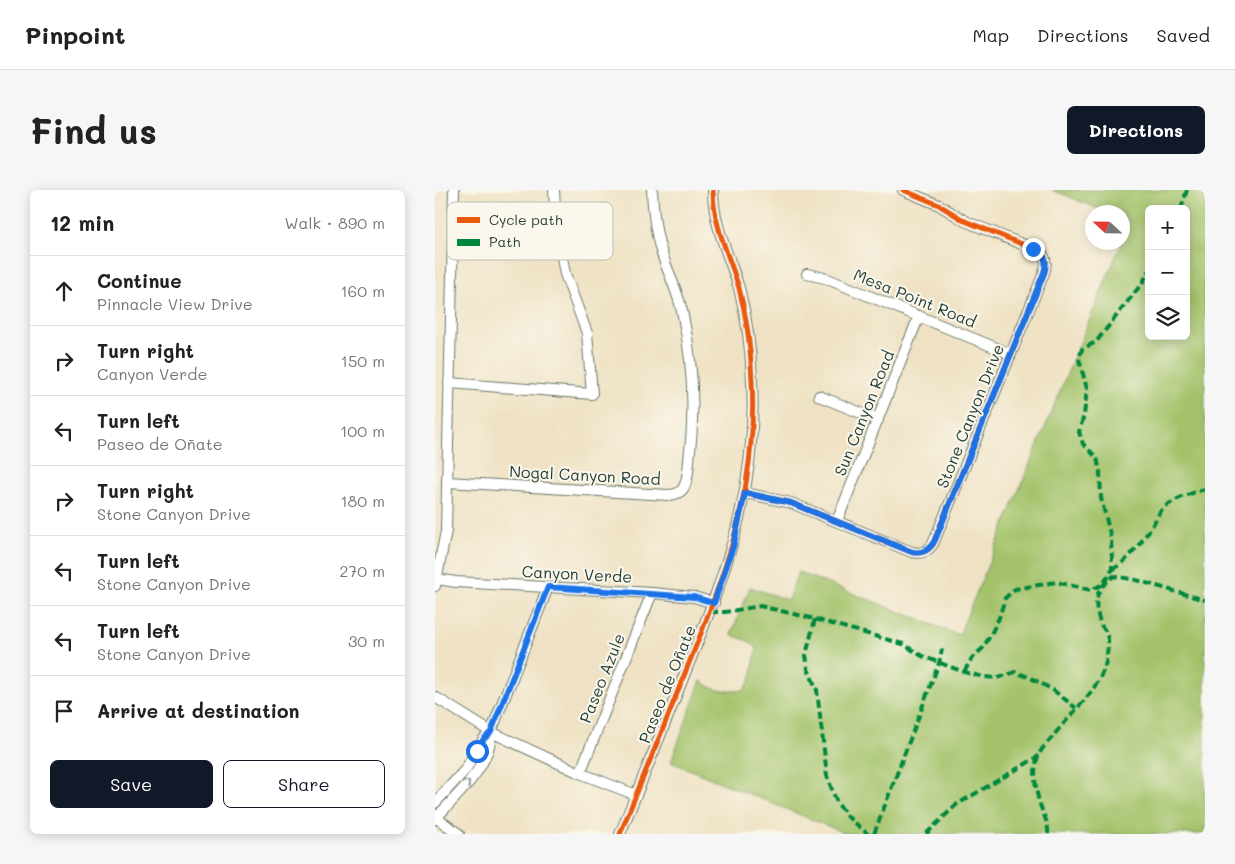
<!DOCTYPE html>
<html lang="en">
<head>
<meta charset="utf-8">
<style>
	body { margin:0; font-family:Mali,sans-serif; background:#f6f6f6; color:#222 }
	.controls { position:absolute; right:15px; top:15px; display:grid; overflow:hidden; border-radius:8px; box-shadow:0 2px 12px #0003 }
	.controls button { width:45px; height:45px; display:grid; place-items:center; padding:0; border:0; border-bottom:1px solid #e0e0e0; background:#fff; color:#222; font:25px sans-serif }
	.compass { position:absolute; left:650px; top:15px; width:45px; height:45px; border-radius:50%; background:#fff; box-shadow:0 2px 12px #0003; rotate:292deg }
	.stop { position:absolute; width:15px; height:15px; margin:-11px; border:4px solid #1a73e8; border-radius:50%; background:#fff }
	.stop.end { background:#1a73e8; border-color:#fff; box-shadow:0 1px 5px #0008 }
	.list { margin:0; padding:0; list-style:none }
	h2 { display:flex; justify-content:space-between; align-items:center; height:65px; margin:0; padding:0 20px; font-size:21px }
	h2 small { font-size:16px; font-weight:400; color:#767676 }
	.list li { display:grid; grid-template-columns:32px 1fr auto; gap:15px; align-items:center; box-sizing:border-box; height:70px; padding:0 20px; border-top:1px solid #e0e0e0 }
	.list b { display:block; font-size:19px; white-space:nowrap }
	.list p { margin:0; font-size:16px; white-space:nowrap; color:#767676 }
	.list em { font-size:16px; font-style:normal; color:#767676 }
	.actions { display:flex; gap:10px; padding:15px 20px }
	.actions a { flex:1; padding:11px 0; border:1px solid #111827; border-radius:8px; text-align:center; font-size:18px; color:#111827 }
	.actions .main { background:#111827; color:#fff }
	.icon { flex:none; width:28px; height:28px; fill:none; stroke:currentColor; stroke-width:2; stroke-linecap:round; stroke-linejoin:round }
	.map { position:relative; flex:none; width:770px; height:644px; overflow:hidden; border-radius:8px }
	header { display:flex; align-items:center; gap:30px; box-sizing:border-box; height:70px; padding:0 25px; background:#fff; border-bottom:1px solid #e0e0e0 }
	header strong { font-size:24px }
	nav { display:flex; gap:28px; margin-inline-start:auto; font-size:18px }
	.intro { display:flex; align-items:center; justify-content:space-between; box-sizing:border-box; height:120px; padding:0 30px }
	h1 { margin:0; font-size:35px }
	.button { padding:12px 22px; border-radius:8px; background:#111827; color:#fff; font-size:18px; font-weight:700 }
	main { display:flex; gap:30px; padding:0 30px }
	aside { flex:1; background:#fff; border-radius:8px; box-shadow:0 2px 12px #0003 }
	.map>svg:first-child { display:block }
	.green { fill:#a3c269; stroke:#61804e; fill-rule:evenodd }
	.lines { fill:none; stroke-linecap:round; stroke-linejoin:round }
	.minor-casing { stroke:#687766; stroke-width:12 }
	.minor { stroke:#fff; stroke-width:10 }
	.quiet { stroke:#00873e; stroke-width:4; stroke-dasharray:8 4; stroke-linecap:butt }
	.cycleway-casing { stroke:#fbf7ec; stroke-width:8 }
	.cycleway { stroke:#e8590c; stroke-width:5 }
	.oneway { stroke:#8f9e9a }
	.route { stroke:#1a73e8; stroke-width:6 }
	.labels { text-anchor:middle; stroke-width:4; stroke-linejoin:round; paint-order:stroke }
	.street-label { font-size:16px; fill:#1f3d34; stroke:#fbf7ec }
	.key { fill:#fbf7ec; stroke:#b9bfb5; stroke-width:1 }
	.key-label { font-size:14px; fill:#1f3d34 }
</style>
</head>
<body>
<header>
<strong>Pinpoint</strong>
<nav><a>Map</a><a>Directions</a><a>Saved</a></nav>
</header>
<div class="intro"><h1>Find us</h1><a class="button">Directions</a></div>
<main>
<aside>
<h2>12 min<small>Walk · 890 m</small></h2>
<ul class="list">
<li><svg class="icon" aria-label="ahead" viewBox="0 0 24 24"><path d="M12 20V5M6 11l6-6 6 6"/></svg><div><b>Continue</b><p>Pinnacle View Drive</p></div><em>160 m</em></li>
<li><svg class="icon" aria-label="right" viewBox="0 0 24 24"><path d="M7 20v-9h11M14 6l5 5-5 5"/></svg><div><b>Turn right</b><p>Canyon Verde</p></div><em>150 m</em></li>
<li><svg class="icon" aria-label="left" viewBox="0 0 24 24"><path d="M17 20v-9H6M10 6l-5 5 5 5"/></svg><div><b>Turn left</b><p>Paseo de Oñate</p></div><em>100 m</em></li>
<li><svg class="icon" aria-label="right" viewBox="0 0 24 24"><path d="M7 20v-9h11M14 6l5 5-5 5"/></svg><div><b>Turn right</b><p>Stone Canyon Drive</p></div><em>180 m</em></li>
<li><svg class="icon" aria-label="left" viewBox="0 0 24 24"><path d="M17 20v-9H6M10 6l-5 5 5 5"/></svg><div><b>Turn left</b><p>Stone Canyon Drive</p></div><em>270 m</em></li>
<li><svg class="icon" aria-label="left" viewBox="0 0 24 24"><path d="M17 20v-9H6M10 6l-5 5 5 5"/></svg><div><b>Turn left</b><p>Stone Canyon Drive</p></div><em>30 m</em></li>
<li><svg class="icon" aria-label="arrive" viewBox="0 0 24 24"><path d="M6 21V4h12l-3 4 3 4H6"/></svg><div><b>Arrive at destination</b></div></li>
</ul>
<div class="actions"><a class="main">Save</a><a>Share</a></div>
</aside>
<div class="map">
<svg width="770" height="644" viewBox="0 0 770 644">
	<rect width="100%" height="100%" fill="#fbf7ec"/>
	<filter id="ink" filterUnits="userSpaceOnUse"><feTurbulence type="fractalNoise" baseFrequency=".02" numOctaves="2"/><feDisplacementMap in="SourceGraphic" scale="10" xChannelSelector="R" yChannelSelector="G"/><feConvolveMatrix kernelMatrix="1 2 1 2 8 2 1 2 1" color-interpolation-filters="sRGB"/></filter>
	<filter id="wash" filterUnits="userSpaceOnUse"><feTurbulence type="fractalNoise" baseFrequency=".0096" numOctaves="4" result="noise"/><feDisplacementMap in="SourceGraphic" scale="20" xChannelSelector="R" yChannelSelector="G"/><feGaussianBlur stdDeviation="1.12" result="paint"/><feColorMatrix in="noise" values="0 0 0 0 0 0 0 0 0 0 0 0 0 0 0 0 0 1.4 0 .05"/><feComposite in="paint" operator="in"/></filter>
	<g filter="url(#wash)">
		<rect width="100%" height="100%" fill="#efe2c4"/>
		<path class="green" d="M 617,0 L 770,0 L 770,644 L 412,644 L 236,572 L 266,490 C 277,502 294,502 309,500 L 315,491 L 322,458 L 313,451 L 296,445 L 315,397 L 353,410 L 363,382 L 524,445 L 695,32 L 688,29 L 688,22 L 672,22 ZM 714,19 L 751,19 L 751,146 L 714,146 Z"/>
	</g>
	<g filter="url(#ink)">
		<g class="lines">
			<g class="minor-casing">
				<g id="minor">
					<path d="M 372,84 L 390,88 L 576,164"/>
					<path d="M 14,193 L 157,204 L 152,143 L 130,84 L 121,34 L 119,0"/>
					<path d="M 384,206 L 443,230"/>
					<path d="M 12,292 L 233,305 C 238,305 243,304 247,300 C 253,293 253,280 254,271 C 260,223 258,173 248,126 C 244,104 234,85 227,64 C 220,43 218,22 217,0"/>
					<path d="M 310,303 L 356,313 L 477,362 C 487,364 492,362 498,354 L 609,83 C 612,74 612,67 604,61 L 530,31 L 504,15 L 468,0"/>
					<path d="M 402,331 L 484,126"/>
					<path d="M 2,389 L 21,392 L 217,403 L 259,407 L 279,413"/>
					<path d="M 0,396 L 11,341 L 19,0"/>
					<path d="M 0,507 L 56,542 L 145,583 L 201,605"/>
					<path d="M 145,583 L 217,403"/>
					<path d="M 0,613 L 30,580 L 48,550 L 56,542"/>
					<path d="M 0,627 L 24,644"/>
					<path d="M 0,629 C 21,606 56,576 56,542 L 113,397"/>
					<path d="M 185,644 C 207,590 229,537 250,483 C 290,385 323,300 317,191 C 316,160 312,128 304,98 C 294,65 278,35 278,0"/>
				</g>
			</g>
			<use href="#minor" class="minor"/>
			<g class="quiet">
				<path d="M 746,19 L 752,0"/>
				<path d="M 677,380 C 694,370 706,353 717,336 C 721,330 724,321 730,317 C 741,308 757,303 770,299"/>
				<path d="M 275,422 L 290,422 L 325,416 L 380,429 L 468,454 L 487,466 L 529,482 L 549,487 L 562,488 L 580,482 L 596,488 L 618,500 L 641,518"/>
				<path d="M 380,429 L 371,465 L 373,479 L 382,500 L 392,586 L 402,613 L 414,628 L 433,644"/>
				<path d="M 529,482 L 537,468 L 548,458 L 556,444 L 564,428 L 570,408 L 580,399 L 621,392 L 656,400 L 668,394 L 677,380 L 677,369 L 676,348 L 666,308 L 665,282 L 662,268 L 648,254 L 644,242 L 649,225 L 652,199 L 644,169 L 647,159 L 661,152 L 708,92 L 714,81"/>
				<path d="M 439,644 L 504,473 L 507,459"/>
				<path d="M 491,644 L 521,615 L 604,566"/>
				<path d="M 613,644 C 614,632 607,623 604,611 C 600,597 598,581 603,566 C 606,559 614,551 619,545 C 637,522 671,494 672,464 C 673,458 674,450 672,445 C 671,441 668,438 666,435 C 658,412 659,400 679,386 L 701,390 L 770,410"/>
			</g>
			<g class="cycleway-casing">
				<g id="cycleway">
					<path d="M 310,303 L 356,313 L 477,362 C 487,364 492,362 498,354 L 609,83 C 612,74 612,67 604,61 L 530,31 L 504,15 L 468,0"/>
					<path d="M 185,644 C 207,590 229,537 250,483 C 290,385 323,300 317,191 C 316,160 312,128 304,98 C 294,65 278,35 278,0"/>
				</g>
			</g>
			<use href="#cycleway" class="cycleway"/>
		</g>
		<defs><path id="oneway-chevron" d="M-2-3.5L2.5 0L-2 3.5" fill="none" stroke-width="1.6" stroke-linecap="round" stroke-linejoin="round" transform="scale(1.25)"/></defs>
		<use class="oneway" href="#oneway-chevron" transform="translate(32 593) rotate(-49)"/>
	</g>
	<g class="lines" filter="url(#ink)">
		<path class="route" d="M 42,561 L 48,550 L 56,542 L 113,397 L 259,407 L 279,413 L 298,357 L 310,303 L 356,313 L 477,362 C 488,364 495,360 500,350 L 609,83 C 613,70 610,64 598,59"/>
	</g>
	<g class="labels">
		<g class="street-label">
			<text transform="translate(480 108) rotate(22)" y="6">Mesa Point Road</text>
			<text transform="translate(429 223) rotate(-68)" y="6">Sun Canyon Road</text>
			<text transform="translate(535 226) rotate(-68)" y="6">Stone Canyon Drive</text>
			<text transform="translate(150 285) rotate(3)" y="6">Nogal Canyon Road</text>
			<text transform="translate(142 384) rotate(3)" y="6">Canyon Verde</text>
			<text transform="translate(167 488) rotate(-68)" y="6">Paseo Azule</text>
			<text transform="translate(232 494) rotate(-68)" y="6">Paseo de Oñate</text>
		</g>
	</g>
	<rect x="12" y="12" width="166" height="58" rx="8" class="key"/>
	<rect x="22" y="27" width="23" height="6" fill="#e8590c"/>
	<rect x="22" y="49" width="23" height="7" fill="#00873e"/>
	<g class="key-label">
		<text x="54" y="35">Cycle path</text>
		<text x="54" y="57">Path</text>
	</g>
</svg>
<div class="controls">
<button>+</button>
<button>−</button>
<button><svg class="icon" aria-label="layers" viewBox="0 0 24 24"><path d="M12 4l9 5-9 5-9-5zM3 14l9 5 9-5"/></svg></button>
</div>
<svg class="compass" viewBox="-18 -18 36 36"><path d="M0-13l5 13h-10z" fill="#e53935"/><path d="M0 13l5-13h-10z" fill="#767676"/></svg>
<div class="stop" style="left:42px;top:561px"></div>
<div class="stop end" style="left:598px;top:59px"></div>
</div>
</main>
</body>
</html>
